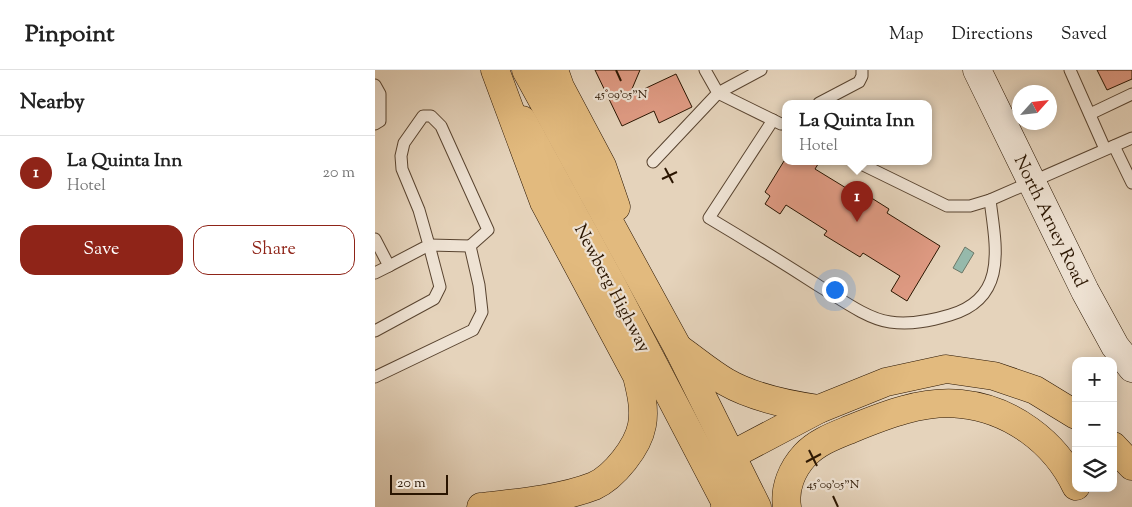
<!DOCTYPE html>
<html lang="en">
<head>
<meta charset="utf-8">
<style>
	body { margin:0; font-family:"Sorts Mill Goudy",serif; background:#f6f6f6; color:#222 }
	.controls { position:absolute; right:15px; bottom:15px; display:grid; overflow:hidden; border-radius:10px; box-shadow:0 2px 12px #0003 }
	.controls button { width:45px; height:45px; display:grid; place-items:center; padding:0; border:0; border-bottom:1px solid #e0e0e0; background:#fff; color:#222; font:25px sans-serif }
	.compass { position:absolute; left:637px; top:15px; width:45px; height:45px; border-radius:50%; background:#fff; box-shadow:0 2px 12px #0003; rotate:63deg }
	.scale { position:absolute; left:15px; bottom:12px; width:58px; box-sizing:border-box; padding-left:5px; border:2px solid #2a1501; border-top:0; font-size:14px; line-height:18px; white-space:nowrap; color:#2a1501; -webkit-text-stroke:4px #eee2d3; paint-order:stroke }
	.you { position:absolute; left:459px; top:219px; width:18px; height:18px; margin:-12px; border:4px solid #fff; border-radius:50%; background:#1a73e8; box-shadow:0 0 0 8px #1a73e833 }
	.badge { display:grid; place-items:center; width:32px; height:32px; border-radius:50%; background:#8f2418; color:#fff; font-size:16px; font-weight:700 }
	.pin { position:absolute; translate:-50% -41px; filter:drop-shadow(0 1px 2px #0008) }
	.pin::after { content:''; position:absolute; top:26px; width:18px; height:15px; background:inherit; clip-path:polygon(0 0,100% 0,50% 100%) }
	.popup { position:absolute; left:407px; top:30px; width:150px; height:65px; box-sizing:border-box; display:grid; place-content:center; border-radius:10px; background:#fff; filter:drop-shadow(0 1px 4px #0005); font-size:16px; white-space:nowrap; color:#767676 }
	.popup b { font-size:19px; color:#222 }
	.popup::after { content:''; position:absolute; left:50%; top:100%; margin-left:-10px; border:10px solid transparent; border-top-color:#fff }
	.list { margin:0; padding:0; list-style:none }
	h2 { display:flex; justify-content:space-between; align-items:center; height:65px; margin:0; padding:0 20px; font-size:21px }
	h2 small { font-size:16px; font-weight:400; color:#767676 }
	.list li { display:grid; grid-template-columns:32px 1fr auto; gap:15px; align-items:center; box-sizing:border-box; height:75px; padding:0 20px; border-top:1px solid #e0e0e0 }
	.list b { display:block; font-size:19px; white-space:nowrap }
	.list p { margin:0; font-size:16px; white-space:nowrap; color:#767676 }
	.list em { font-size:16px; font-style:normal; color:#767676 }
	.actions { display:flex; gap:10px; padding:15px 20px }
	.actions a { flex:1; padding:11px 0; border:1px solid #8f2418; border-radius:15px; text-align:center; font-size:18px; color:#8f2418 }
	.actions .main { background:#8f2418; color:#fff }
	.icon { flex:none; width:28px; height:28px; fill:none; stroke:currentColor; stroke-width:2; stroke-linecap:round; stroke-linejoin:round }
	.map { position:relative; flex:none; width:757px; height:437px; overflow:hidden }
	header { display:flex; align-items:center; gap:30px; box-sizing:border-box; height:70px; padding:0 25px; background:#fff; border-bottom:1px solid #e0e0e0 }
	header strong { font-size:24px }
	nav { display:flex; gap:28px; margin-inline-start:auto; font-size:18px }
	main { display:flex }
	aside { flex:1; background:#fff }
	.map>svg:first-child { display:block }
	.water { fill:#96b9ab; stroke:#6b7767 }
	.building { fill:#e09b84; stroke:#2a1501 }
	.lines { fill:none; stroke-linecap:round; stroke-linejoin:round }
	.lane-casing { stroke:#594430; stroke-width:13 }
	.secondary-casing { stroke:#2a1501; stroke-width:29 }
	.primary-casing { stroke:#2a1501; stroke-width:29 }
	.highway-casing { stroke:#2a1501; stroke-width:29 }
	.lane { stroke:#eee2d3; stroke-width:11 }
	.secondary { stroke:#eee2d3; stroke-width:28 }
	.primary { stroke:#e2ba7e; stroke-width:28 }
	.highway { stroke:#e2ba7e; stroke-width:28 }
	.ticks { fill:none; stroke:#2a1501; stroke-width:2 }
	.labels { text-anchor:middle; stroke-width:4.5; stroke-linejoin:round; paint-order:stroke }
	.street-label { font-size:18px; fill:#2a1501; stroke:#eee2d3 }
	.ticks-label { font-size:12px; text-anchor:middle; fill:#2a1501; stroke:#eee2d3; stroke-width:4.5; stroke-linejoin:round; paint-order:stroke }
</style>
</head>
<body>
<header>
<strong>Pinpoint</strong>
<nav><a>Map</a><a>Directions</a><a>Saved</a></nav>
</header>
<main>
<aside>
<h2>Nearby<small></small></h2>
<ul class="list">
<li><span class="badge">1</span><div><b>La Quinta Inn</b><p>Hotel</p></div><em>20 m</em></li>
</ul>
<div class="actions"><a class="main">Save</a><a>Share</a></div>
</aside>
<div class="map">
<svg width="757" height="437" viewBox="0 0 757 437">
	<rect width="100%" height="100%" fill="#e5d3bb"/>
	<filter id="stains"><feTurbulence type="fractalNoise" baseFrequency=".004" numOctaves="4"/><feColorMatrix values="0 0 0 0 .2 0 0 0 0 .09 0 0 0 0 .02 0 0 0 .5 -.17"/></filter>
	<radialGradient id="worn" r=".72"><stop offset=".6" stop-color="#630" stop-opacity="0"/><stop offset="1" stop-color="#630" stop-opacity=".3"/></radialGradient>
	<path class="water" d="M 590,177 L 599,183 L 587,203 L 578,198 Z"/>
	<g class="building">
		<path d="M 220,0 L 265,0 L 254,26 L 301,4 L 317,37 L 284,53 L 279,41 L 247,56 Z"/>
		<path d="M 722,0 L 757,0 L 757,9 L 732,20 Z"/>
		<path d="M 409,91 L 445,91 L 440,99 L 476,121 L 479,117 L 514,139 L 512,143 L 565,176 L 532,231 L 516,221 L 525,206 L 488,183 L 485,187 L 449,165 L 452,161 L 411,135 L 405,144 L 390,134 L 395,126 L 390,122 Z"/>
	</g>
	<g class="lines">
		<g class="lane-casing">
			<g id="lane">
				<path d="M 695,0 L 730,79"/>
				<path d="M 0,15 L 5,24 L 5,51 L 0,54"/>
				<path d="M 343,23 L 406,54"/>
				<path d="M 343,23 L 386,0"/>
				<path d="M 444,33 L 484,12 L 487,6 L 487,0"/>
				<path d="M 715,44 L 757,24"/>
				<path d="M 398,50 L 334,148 C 371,170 408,193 444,216 C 464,228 492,249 515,252 C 536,255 555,251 575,245 C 633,228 621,177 615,130"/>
				<path d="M 739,76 L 757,113"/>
				<path d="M 480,91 L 572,136 L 595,136 L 615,130 L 757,68"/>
				<path d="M 278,92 L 343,23 L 330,0"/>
				<path d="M 0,169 L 14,196 L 0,203"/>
				<path d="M 0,261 L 59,229 L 65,217 L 54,175 L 95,176"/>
				<path d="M 0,307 L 98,260 L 107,242 L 104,215 L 95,176 L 113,160 L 66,56 L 56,46 L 48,46 L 29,73 L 26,86 L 27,99 L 44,140 L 54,175 L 14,196"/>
			</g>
		</g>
		<g class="secondary-casing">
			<path id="secondary" d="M 602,0 L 710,221 L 740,276 L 757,298"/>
		</g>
		<g class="primary-casing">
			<g id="primary">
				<path d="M 151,0 L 303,278 L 382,437"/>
				<path d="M 179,0 L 185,17 L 227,96 L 241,137"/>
				<path d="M 147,50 L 236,213 L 353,437"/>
			</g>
		</g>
		<g class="highway-casing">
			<g id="highway">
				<path d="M 303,278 C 319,289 334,302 351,312 C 377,327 415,335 444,339"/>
				<path d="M 738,376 L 757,396"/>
				<path d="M 334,397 L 444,339 L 511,312 L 571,299 L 619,306 L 660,320 L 701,345"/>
				<path d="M 106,437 C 141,433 186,429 219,416 C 239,407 263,377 267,355 C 270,339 266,322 262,306 L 169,132 L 120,0"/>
				<path d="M 350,437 L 351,431"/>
				<path d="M 412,437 C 409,418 417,399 430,385 C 442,372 459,366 476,359 C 510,345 548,330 586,334 C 636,339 680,372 701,416"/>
			</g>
		</g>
		<use href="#lane" class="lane"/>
		<use href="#secondary" class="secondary"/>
		<use href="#primary" class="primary"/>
		<use href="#highway" class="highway"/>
	</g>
	<path class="ticks" d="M 241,0 L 246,11M 290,98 L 298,113M 287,109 L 302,102M 434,380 L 442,396M 431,392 L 446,384M 458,426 L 463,437"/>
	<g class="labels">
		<g class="street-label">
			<text transform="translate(676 151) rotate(64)" y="6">North Arney Road</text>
			<text transform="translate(238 218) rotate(62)" y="6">Newberg Highway</text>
		</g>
	</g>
	<g class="ticks-label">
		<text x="246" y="28">45°09'05"N</text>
		<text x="458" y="418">45°09'05"N</text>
	</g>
	<rect width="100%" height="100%" filter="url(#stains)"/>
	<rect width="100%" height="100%" fill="url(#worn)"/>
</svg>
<div class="controls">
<button>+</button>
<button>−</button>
<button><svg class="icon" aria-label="layers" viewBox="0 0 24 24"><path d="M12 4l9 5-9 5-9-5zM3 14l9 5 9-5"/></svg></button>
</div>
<svg class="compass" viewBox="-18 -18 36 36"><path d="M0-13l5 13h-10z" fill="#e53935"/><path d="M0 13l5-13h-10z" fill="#767676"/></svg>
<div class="scale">20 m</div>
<div class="you"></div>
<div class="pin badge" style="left:482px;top:152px">1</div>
<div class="popup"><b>La Quinta Inn</b>Hotel</div>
</div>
</main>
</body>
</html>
